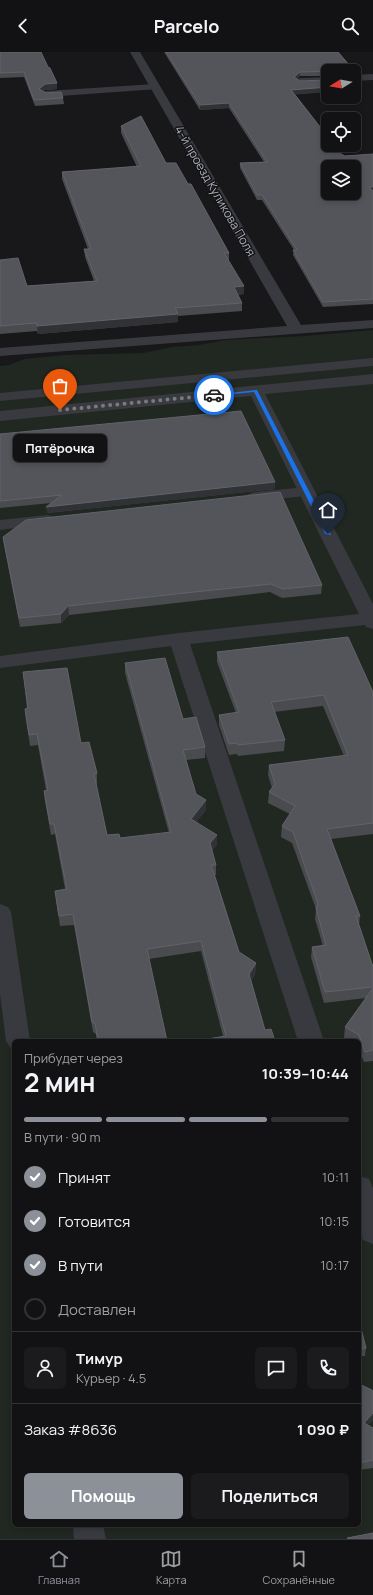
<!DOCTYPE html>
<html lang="ru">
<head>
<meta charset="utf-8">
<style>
	:root { --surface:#121214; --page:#1b1b1d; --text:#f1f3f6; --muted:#9c9ea0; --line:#313234; --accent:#8c9099 }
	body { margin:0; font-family:Manrope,sans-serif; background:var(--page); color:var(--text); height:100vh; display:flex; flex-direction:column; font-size:15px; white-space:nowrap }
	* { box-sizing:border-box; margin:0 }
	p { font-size:13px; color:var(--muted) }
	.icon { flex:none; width:22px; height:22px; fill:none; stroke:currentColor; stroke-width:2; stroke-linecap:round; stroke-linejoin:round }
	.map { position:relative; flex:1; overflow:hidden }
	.drawer { position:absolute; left:12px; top:987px; width:349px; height:488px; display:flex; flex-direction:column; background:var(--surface); border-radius:6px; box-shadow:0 2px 6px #0003,0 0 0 1px var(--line) }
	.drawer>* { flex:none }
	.needle { width:26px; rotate:259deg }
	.controls { position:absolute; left:321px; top:12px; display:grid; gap:8px }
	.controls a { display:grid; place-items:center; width:40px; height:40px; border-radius:6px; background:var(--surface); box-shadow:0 2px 6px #0003,0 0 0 1px var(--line); font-size:20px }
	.pin { position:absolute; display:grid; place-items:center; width:34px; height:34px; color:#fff; margin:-41px -17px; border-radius:50% 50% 50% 0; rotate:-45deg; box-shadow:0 0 4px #0007 }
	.pin .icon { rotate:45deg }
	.courier { position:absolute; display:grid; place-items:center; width:40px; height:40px; margin:-20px; border:3px solid #1a73e8; border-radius:50%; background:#fff; color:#222; box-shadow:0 1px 5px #0007 }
	.bubble { position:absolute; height:28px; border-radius:6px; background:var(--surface); box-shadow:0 2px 6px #0003,0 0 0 1px var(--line); font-size:13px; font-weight:700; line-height:28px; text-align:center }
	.headline em { font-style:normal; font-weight:700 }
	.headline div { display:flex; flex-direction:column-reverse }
	.headline { display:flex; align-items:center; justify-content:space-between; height:68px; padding:0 12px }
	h1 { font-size:26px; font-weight:700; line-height:30px }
	.bar { display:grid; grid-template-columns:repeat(4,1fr); gap:6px 4px; align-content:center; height:48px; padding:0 12px }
	.bar i { height:5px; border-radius:3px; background:var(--line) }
	.bar .active { background:var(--accent) }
	.bar p { grid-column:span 4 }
	.line { display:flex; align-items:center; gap:10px; padding:0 12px; border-top:1px solid var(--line) }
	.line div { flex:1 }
	.round { display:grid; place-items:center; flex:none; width:42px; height:42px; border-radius:6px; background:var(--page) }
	ol { padding:0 12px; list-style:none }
	li { display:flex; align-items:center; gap:12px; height:44px }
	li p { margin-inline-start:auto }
	li .icon { padding:4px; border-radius:50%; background:var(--accent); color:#fff; stroke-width:4 }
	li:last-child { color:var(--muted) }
	li i { width:22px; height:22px; border:2px solid var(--line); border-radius:50% }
	.cta { display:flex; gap:8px; margin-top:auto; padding:8px 12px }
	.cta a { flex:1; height:46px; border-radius:6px; background:var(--accent); color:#fff; font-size:16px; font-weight:700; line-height:46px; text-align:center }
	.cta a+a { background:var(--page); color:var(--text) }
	header { display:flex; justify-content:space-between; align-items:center; height:52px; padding:0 12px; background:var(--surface); font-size:18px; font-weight:700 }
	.tab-bar { display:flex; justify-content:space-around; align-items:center; height:56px; border-top:1px solid var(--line); background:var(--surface); font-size:11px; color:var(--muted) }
	.tab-bar a { display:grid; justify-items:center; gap:2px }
	.tab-bar .active { color:var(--accent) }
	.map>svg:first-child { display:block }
</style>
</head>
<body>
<header><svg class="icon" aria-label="back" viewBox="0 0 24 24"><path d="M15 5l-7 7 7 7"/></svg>Parcelo<svg class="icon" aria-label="search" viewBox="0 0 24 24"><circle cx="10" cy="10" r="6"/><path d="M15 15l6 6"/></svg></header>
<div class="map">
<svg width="373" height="1487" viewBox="0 0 373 1487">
	<rect width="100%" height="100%" fill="#18181a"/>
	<path fill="#202821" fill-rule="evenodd" d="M373 278V1487H0V314L9 313 25 307 64 303 143 301 172 295 199 293 226 288 305 284ZM14 989H359V1473H14Z"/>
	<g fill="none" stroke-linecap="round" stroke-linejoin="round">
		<path fill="#393a3f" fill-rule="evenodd" d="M373 22V28L354 29V23Z
			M328 25V31L300 32 295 29 300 26Z
			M155 32 160 35 158 37 46 45 41 42 46 39Z
			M373 306V314L0 349V341Z
			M307 435 312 437 315 440 312 443 255 450 249 448 247 445 249 442 255 440Z
			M48 463 54 465 56 468 54 471 0 478V468Z
			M0 852 8 855 11 860 30 989H14V997L10 995 6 989 0 942Z
			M73 1473H103L106 1487H74Z"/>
		<path fill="#393a3f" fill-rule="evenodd" d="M130 0H140L301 273 373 268V276L0 304V296L287 274Z
			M373 322V332L265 342 373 552V577L366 575 365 573 190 592 324 989H298L171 594 0 616V604L179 581 359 562 251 344 0 369V359Z
			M359 1124 369 1127 373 1136V1192L363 1188 359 1180Z"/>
	</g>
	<path fill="#494b4f" d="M0 0 48 15 57 31V37L45 38 43 39 46 41 63 46 64 52 35 54 24 25 0 26Z
		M164 0H338L351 15 350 19H328V24H300L297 27 300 29 328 28V40L295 42 341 102 345 104 373 102V252L323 255 293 203 294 198 262 148H257L240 116V111L264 110 229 56 200 58Z
		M121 74 166 111 188 132 229 201V208H228L244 242 237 243 242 251V259L178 264V270L38 282 37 279 0 282V208L27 234 94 229 85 205 84 197H88L62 127V120L137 115 121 81Z
		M0 382 275 437 47 461 51 451 0 456Z
		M3 485 322 533 321 542 282 546 270 540 194 549 69 563 61 571 20 575 4 493Z
		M217 600 373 640V782L331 787 360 864 359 873 373 915V1009L364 1010 359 997V989H350L344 986 345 975 366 946 324 951 311 905 312 895 323 894 315 867 316 857 292 791 281 785 282 774 290 762 268 751 269 740 272 736 268 723 269 713 344 704 323 654 274 660 285 688 284 699 238 704 237 702 229 703 219 673V663L236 661 217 610Z
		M125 611 183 667 205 695V706L186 708 196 742 206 758 196 770 217 793 212 798 216 813V823H215L239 900 256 911 255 922 251 929 265 978 223 984 201 899 149 907 167 989H97L96 982 93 980 74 873 60 874 56 849 55 839 65 837 55 782 51 783 45 749 44 739 46 738 38 693 30 694 26 667 25 657H27L23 620 81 691 97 721V732H96L107 783 120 786 169 781 125 621Z
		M359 1269 366 1296 365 1304H359Z
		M359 1332 373 1341V1368L368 1373 373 1376V1416L359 1418Z"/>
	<path fill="#313235" d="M300 20V24L294 30V25Z
		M57 31V37L45 38 40 43 39 37 45 32Z
		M328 35V40L291 43V38Z
		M229 51V56L200 58V53Z
		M369 135H373V140Z
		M244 234V242L234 243V235Z
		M178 262V270L38 282 37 274Z
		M275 430V437L47 461 46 455Z
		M68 554 69 563 61 571V562Z
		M206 748V758L191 777V767Z
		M217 783V793L210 801V791Z
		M256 911 255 922 249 932V922Z
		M373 1361V1368L363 1379 364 1371Z"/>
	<path fill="#54555b" stroke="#62636a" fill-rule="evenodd" d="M0 0H41L48 15 50 16 57 31 45 32 39 37 46 41 61 40 63 46 34 48 24 20 0 21Z
		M166 0H338L351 15 337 16 340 19 300 20 294 25 300 29 328 28V35L291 38 328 85V93H334L341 102 345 104 373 102V135H369L373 139V247L323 250 293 198H297L262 143H257L240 111 267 110 229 51 200 53ZM328 115H354V141H328Z
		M141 64 166 111H176L188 132H191L229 201H224L244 234 234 235 242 251 175 256 178 262 37 274 36 271 0 274V208L18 206 27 234 97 229 84 197H91L62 120 141 114 121 74Z
		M241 359 275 430 46 455 62 443 0 449V382Z
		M280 440 322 533 283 537 271 532 194 540 68 554 61 562 19 566 3 485 26 468Z
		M348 585 373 640V771L327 777 360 864H356L373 915V935L325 940 312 895 326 893 316 856 318 852 293 780 282 774 295 754 269 740 275 732 269 713 348 703 324 643 271 650 285 688 238 693 237 691 229 692 219 663 239 660 217 600Z
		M165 606 183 667 196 665 205 695 183 698 196 742 206 748 191 767 217 783 210 791 216 813H211L239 900 256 911 249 922 265 978 271 977 275 989H195L226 984 201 889 147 897 167 989H98L95 972 92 970 73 862 59 864 55 839 67 837 54 772H50L44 739 48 738 37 682 29 683 25 657 28 656 23 620 67 616 81 691 89 690 97 721 94 722 107 783 119 782 120 786 171 780 125 611Z
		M373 936V998L365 1000 359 983 345 975Z
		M359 1269 366 1296 359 1297Z
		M359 1332 372 1338 373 1341V1361L364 1371 373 1376V1408L359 1411Z
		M373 1481V1487H348L347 1486Z"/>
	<path fill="#1a73e8" d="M257 338 331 482 330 483 325 482 254 340 214 344 212 343Z"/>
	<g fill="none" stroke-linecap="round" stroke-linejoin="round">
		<path stroke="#787a82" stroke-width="4" stroke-dasharray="0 7.2" d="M60 358 214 343"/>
	</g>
	<g text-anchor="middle" stroke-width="3" stroke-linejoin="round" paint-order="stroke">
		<g font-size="12" fill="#abafba" stroke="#131315">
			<text transform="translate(215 139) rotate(60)" y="4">4-й проезд Куликова Поля</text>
		</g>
	</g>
</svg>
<div class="controls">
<a><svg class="needle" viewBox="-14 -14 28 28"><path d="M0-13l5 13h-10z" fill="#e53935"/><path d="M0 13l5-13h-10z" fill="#9c9ea0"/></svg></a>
<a><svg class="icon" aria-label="locate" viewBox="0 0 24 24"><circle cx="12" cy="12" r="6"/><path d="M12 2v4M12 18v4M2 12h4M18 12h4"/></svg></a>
<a><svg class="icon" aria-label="layers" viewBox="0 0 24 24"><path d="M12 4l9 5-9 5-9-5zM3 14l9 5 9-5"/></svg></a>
</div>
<div class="pin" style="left:60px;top:358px;background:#ea580c"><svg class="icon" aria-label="bag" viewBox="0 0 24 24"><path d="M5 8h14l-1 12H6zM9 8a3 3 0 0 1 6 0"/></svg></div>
<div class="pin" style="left:328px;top:482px;background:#1f2937"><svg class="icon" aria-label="home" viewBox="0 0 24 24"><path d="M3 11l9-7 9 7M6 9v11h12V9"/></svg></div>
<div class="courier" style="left:214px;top:343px"><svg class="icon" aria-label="car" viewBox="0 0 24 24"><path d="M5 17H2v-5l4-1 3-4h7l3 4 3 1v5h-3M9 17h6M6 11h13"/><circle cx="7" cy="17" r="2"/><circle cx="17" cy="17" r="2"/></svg></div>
<div class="bubble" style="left:13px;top:382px;width:94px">Пятёрочка</div>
<section class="drawer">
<div class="headline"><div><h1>2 мин</h1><p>Прибудет через</p></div><em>10:39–10:44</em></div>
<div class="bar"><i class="active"></i><i class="active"></i><i class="active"></i><i></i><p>В пути · 90 m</p></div>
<ol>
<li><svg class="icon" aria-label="check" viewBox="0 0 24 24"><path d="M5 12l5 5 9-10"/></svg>Принят<p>10:11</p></li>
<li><svg class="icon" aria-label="check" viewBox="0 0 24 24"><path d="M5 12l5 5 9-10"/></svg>Готовится<p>10:15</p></li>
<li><svg class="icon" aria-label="check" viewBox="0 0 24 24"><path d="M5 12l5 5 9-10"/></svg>В пути<p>10:17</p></li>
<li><i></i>Доставлен</li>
</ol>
<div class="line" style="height:72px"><a class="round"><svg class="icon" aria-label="person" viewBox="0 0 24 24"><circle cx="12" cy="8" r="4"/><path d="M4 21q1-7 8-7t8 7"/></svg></a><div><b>Тимур</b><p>Курьер · 4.5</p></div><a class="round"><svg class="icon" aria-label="chat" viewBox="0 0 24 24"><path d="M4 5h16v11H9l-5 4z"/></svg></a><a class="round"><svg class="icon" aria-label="phone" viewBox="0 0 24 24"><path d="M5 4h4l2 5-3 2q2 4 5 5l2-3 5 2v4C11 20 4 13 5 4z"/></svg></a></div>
<div class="line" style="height:52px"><div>Заказ #8636</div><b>1 090 ₽</b></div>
<div class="cta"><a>Помощь</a><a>Поделиться</a></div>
</section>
</div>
<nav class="tab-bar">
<a class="active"><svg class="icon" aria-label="home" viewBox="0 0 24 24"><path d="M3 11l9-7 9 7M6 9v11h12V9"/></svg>Главная</a>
<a><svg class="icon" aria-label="map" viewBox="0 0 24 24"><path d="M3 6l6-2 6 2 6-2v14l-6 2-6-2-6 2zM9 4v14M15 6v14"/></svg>Карта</a>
<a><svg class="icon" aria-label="saved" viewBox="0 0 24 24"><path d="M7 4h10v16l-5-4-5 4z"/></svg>Сохранённые</a>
</nav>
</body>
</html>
